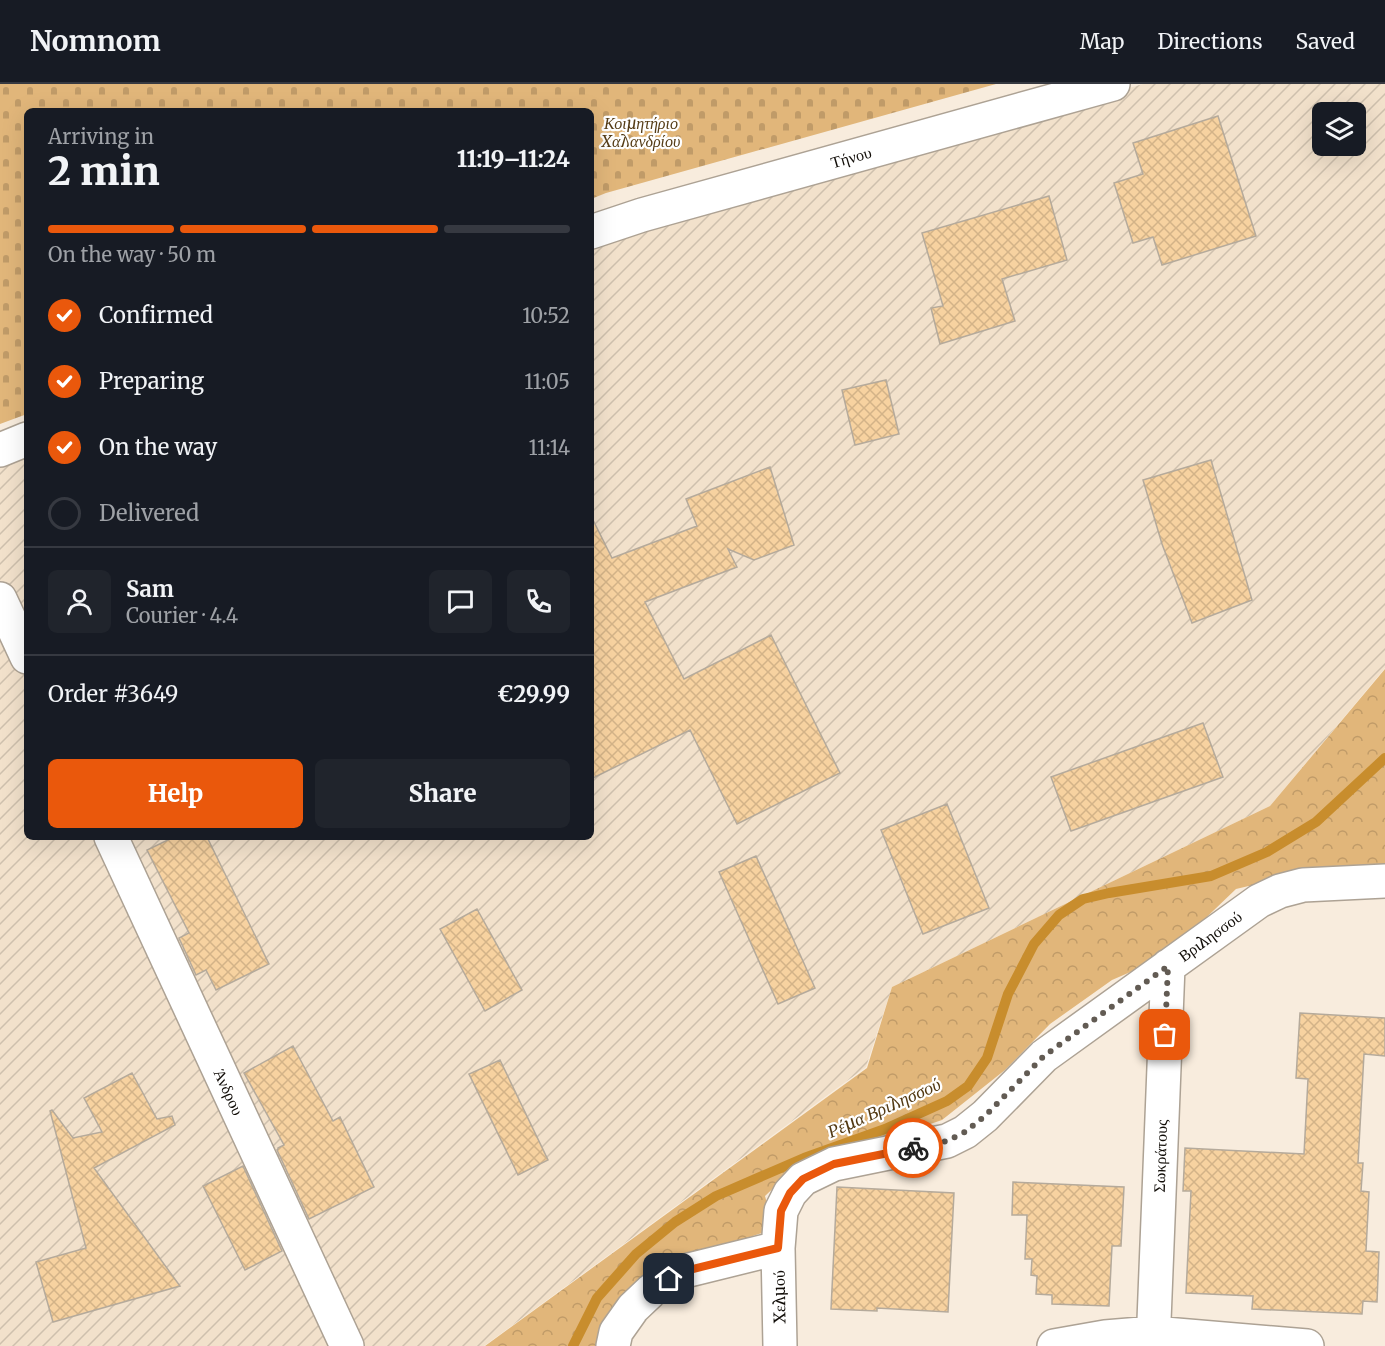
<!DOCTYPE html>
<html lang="en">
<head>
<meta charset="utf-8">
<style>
	:root { --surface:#171b24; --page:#20242c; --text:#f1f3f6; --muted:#9ea1a6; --line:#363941; --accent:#ea580c }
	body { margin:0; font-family:Merriweather,serif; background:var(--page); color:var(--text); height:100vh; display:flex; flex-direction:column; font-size:22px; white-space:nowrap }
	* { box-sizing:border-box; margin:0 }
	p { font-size:20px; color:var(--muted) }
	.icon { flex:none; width:33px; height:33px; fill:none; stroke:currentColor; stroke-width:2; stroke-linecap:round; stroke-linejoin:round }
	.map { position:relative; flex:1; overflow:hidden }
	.sheet { position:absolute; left:24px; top:24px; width:570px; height:732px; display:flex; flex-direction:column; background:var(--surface); border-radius:9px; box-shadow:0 6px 24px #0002 }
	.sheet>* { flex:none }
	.tools { position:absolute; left:1312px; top:18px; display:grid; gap:12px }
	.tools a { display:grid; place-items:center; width:54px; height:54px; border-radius:9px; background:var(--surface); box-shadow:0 6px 24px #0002; font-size:30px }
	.pin { position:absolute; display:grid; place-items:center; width:51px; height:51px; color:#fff; margin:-26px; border-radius:12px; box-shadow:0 3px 9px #0006 }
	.courier { position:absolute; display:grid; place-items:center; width:60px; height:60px; margin:-30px; border:4px solid #ea580c; border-radius:50%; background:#fff; color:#222; box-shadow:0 2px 8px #0007 }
	.overview em { font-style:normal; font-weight:800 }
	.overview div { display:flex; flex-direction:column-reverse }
	.overview { display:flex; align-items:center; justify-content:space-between; height:102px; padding:0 24px }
	h1 { font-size:39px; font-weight:800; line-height:45px }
	.bar { display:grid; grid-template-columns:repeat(4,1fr); gap:9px 6px; align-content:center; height:72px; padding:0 24px }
	.bar i { height:8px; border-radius:4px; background:var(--line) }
	.bar .active { background:var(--accent) }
	.bar p { grid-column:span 4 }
	.line { display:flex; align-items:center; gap:15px; padding:0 24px; border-top:2px solid var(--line) }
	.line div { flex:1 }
	.round { display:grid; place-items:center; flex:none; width:63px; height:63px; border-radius:9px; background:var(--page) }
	ol { padding:0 24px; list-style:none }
	li { display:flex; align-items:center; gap:18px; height:66px }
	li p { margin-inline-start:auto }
	li .icon { padding:6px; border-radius:50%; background:var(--accent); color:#fff; stroke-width:4 }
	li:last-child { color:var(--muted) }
	li i { width:33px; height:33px; border:3px solid var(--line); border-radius:50% }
	.button { display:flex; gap:12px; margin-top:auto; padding:12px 24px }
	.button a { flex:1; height:69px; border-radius:9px; background:var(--accent); color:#fff; font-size:24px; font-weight:800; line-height:69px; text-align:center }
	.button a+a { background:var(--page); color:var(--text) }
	header { display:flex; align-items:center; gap:36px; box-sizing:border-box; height:84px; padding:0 30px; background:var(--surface); border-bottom:2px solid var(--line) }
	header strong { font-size:28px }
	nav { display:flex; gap:33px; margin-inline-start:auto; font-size:21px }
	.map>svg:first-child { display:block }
</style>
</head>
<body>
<header>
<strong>Nomnom</strong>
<nav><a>Map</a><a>Directions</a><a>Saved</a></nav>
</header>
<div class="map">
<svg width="1385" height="1262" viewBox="0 0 1385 1262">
	<defs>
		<pattern id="industrial-furrows" width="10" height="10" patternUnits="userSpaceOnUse" patternTransform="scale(1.5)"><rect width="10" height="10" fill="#f2e1cb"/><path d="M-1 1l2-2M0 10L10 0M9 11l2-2" fill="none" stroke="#cec0ad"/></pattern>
		<pattern id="forest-crowns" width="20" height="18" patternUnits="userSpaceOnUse" patternTransform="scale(1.5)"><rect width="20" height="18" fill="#e1b67a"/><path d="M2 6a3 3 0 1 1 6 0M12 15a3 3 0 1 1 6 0" fill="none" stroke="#c09b68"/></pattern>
		<pattern id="cemetery-stones" width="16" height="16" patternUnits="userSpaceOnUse" patternTransform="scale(1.5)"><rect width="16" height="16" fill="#e1b67a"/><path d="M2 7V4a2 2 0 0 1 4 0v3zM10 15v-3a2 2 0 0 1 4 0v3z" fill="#c09b68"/></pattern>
		<pattern id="building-cross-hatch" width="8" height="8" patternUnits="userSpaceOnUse" patternTransform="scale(1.5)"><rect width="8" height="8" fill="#f7d2a0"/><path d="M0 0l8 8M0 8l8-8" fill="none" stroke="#d3b388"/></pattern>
	</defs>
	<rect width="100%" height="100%" fill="#f8ecdd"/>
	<path fill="url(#industrial-furrows)" fill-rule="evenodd" d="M1143 0H1385V584L1270 722 892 903 866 983 484 1262H0V383L27 373V753H591V165L651 142ZM1323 28H1356V62H1323Z"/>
	<path fill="url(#forest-crowns)" d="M1385 585V782L1316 786 1236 805 1165 873 1112 896 1050 940 1005 986 942 1036 830 1074 782 1096 765 1112 774 1145 687 1174 602 1262H485L867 984 892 903 1270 722Z"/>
	<path fill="url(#cemetery-stones)" d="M0 0H996L606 109 591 115V27H27V330L0 340Z"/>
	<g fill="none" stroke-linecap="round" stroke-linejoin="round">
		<path stroke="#c88d2d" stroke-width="10" d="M573 1262 597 1214 636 1170 675 1138 716 1112 804 1074 885 1045 947 1017 968 1002 987 974 1008 910 1034 860 1059 831 1083 815 1109 809 1211 792 1267 768 1316 738 1385 674"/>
	</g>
	<path fill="url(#building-cross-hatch)" stroke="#b5aa9b" stroke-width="1.5" d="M1218 32 1256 152 1162 181 1153 153 1133 159 1114 99 1143 90 1133 59Z
		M1049 112 1067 176 1002 195 1015 237 940 260 931 224 943 222 922 149Z
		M886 296 899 350 855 361 842 306Z
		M1211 376 1252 516 1192 539 1162 460 1143 396Z
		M770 383 794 461 754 476 728 465 737 483 645 518 684 595 771 551 840 689 737 740 690 646 591 695V432L612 474 697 442 686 415Z
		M1203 639 1223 693 1071 747 1051 693Z
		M947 720 989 824 923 850 881 746Z
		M174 753H207L269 880 216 906 206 886 196 891 179 854 189 849 147 766Z
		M756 772 815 904 778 920 719 788Z
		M477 825 522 906 485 927 440 845Z
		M1300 929 1385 934V972L1364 970 1358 1079H1363L1361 1107 1369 1108 1366 1167 1379 1168 1377 1218 1363 1217 1362 1230 1252 1225 1253 1212 1186 1209 1191 1107H1183L1185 1064 1304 1070 1308 995 1296 994Z
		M293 962 333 1037 340 1033 374 1103 309 1135 277 1066 278 1065V1064L284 1061 244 989Z
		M500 976 548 1076 518 1091 469 990Z
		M132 989 157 1035 172 1032 175 1041 94 1084 180 1202 53 1238 36 1178 86 1164 50 1027 52 1026 73 1054 102 1048 84 1014Z
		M243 1082 282 1167 245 1186 203 1102Z
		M1013 1098 1124 1103 1121 1162H1112L1109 1222 1052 1220V1211L1036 1210 1037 1192 1031 1191 1032 1175H1025L1027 1131H1012Z
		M837 1103 954 1109 948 1228 877 1224V1227L831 1225Z"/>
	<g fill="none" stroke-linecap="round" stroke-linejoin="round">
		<g stroke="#ada294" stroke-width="36">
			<path id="minor" d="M591 148 642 131 1113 0
				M0 366 27 355
				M0 515 27 573
				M111 753 347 1262
				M613 1262 616 1248 633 1224 652 1206 669 1195 689 1186 778 1164
				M780 1262 778 1164 781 1127 790 1109 803 1095 834 1080 947 1057 965 1048 985 1032 1044 972 1259 817 1280 807 1303 801 1385 797
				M1054 1262 1105 1253 1153 1249 1307 1262
				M1153 1262 1168 882"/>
		</g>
		<use href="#minor" stroke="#fff" stroke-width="33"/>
	</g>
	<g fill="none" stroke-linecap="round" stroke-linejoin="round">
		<path stroke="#625b53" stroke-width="6" stroke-dasharray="0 10.8" d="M913 1064 947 1057 965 1048 985 1032 1044 972 1168 882 1165 951"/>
		<path stroke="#ea580c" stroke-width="8" d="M669 1195 689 1186 778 1164 781 1127 790 1109 803 1095 834 1080 913 1064"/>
	</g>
	<g text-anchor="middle" stroke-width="4.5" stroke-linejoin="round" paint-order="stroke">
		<g font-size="16" font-style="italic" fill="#553c16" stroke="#fff">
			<text x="641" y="45">Κοιμητήριο<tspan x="641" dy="18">Χαλανδρίου</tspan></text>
		</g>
		<g font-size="16" fill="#110d08" stroke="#fff">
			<text transform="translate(851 73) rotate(-16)" y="6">Τήνου</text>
			<text transform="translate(1210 852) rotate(-36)" y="6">Βριλησσού</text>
			<text transform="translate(229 1008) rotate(65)" y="6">Άνδρου</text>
			<text transform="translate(1160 1072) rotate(-88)" y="6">Σωκράτους</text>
			<text transform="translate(779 1213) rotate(-91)" y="6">Χελμού</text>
		</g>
		<g font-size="18" font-style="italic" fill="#523913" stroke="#fff">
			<text transform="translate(884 1024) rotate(-24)" y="6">Ρέμα Βριλησσού</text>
		</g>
	</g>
</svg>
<div class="tools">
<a><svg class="icon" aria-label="layers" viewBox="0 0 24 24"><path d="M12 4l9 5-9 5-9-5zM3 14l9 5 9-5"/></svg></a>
</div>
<div class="pin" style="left:1165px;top:951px;background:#ea580c"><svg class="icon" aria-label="bag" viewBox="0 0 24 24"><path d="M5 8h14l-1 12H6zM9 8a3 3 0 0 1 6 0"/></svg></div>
<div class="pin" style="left:669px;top:1195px;background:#1f2937"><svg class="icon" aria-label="home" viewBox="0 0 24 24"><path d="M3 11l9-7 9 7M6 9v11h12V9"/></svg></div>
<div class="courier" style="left:913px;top:1064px"><svg class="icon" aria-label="bike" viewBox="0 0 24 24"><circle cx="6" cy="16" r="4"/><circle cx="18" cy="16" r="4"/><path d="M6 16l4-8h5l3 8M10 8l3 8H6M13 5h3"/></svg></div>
<section class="sheet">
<div class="overview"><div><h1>2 min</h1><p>Arriving in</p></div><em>11:19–11:24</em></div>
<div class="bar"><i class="active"></i><i class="active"></i><i class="active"></i><i></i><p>On the way · 50 m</p></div>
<ol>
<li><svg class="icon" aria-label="check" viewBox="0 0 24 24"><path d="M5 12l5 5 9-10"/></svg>Confirmed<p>10:52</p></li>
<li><svg class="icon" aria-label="check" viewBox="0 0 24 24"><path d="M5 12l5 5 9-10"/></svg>Preparing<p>11:05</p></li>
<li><svg class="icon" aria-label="check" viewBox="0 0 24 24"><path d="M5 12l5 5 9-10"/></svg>On the way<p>11:14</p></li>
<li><i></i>Delivered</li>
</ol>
<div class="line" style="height:108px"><a class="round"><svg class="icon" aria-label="person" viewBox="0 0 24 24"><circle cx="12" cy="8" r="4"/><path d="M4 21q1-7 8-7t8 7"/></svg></a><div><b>Sam</b><p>Courier · 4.4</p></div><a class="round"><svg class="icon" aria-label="chat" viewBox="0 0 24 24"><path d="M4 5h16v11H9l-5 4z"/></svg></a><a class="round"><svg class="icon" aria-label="phone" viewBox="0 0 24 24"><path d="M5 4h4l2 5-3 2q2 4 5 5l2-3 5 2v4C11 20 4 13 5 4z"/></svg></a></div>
<div class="line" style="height:78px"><div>Order #3649</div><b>€29.99</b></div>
<div class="button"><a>Help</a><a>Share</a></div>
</section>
</div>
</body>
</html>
